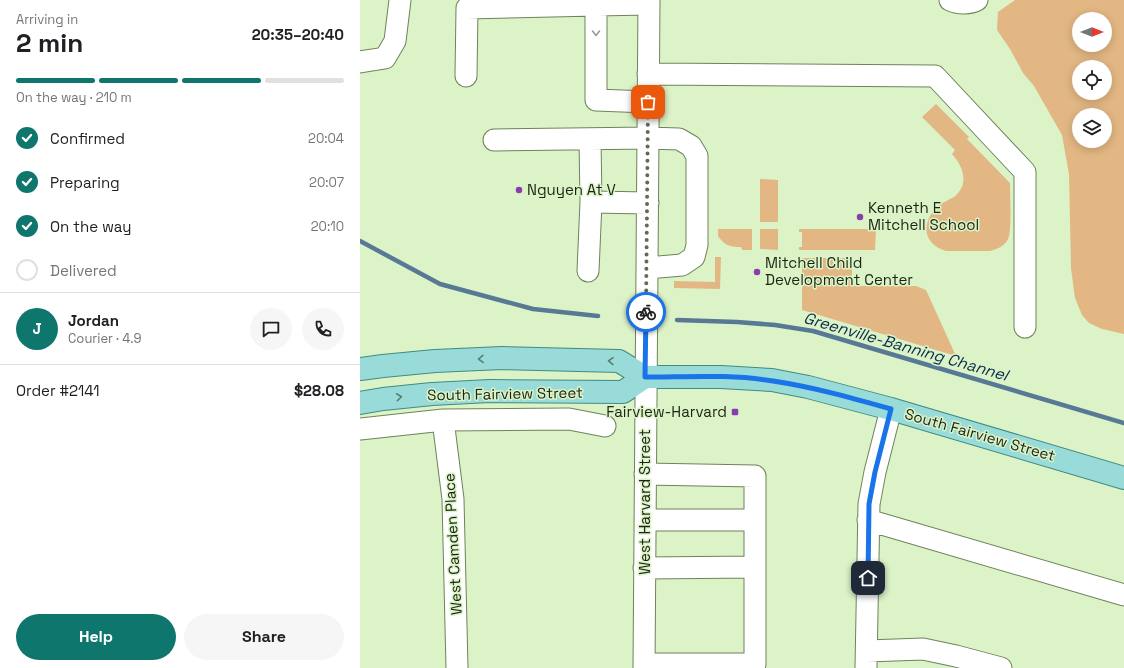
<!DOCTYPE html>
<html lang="en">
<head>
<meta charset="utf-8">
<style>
	:root { --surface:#fff; --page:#f6f6f6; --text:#202124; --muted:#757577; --line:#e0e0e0; --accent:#0f766e }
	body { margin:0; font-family:"Space Grotesk",sans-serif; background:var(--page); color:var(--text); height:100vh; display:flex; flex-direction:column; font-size:15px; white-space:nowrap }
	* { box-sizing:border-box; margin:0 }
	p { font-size:13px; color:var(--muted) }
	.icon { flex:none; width:22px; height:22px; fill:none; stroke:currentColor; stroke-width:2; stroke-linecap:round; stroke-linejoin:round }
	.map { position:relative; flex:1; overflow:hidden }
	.sheet { display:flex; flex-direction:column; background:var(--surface); width:360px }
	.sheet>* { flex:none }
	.needle { width:26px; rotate:90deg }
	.fabs { position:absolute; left:712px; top:12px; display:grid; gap:8px }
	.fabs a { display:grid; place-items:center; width:40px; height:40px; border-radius:50%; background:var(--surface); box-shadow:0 2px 10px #0003; font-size:20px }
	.pin { position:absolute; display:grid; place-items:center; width:34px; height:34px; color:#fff; margin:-17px; border-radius:8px; box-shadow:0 2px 6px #0006 }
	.courier { position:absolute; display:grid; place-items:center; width:40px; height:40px; margin:-20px; border:3px solid #1a73e8; border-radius:50%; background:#fff; color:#222; box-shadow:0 1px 5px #0007 }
	.overview em { font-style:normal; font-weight:800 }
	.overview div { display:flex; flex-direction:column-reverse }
	.overview { display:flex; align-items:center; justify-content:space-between; height:68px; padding:0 16px }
	h1 { font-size:26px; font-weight:800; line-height:30px }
	.bar { display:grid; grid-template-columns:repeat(4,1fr); gap:6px 4px; align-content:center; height:48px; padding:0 16px }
	.bar i { height:5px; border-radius:3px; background:var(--line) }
	.bar .active { background:var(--accent) }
	.bar p { grid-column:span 4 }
	.line { display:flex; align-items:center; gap:10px; padding:0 16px; border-top:1px solid var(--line) }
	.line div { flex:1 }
	.round { display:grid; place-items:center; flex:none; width:42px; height:42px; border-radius:21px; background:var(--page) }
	ol { padding:0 16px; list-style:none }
	li { display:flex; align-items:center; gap:12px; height:44px }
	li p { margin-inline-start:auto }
	li .icon { padding:4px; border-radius:50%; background:var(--accent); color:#fff; stroke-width:4 }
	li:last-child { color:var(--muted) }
	li i { width:22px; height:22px; border:2px solid var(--line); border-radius:50% }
	.button { display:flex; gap:8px; margin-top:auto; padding:8px 16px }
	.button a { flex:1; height:46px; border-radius:24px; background:var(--accent); color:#fff; font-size:16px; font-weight:800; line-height:46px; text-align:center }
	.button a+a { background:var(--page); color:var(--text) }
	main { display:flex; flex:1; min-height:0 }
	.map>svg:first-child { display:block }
</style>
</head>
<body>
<main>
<section class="sheet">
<div class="overview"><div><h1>2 min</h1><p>Arriving in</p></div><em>20:35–20:40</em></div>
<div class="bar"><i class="active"></i><i class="active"></i><i class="active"></i><i></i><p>On the way · 210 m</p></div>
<ol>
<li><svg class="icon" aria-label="check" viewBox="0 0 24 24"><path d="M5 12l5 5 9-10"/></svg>Confirmed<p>20:04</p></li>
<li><svg class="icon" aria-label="check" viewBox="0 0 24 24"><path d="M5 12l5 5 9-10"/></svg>Preparing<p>20:07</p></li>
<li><svg class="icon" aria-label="check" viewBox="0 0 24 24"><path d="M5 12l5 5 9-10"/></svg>On the way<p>20:10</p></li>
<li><i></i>Delivered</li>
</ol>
<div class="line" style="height:72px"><b class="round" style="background:var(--accent);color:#fff">J</b><div><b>Jordan</b><p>Courier · 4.9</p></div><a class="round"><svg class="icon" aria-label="chat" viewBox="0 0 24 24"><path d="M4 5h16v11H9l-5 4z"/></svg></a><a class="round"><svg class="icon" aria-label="phone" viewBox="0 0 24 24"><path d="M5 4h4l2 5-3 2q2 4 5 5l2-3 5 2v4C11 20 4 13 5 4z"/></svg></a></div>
<div class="line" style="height:52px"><div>Order #2141</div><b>$28.08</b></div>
<div class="button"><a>Help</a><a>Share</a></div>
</section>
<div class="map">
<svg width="764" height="668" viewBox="0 0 764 668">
	<rect width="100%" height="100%" fill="#dbf3c7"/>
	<path fill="#e2b783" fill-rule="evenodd" d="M655 0H764V334L742 329 729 323 722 315 715 298 711 268 709 174 702 135 674 86 663 73 650 49 637 30 638 12ZM719 19H745V45H719ZM719 67H745V93H719ZM719 115H745V141H719Z
		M576 104 609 137 607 139 650 183C650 195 652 230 648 239 645 246 637 249 630 251H586C562 244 561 222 578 206 583 202 589 200 594 197 610 184 603 166 592 154L595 150 562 117Z
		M400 179 418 180V222H400Z
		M358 229H392V250H382L381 247C370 247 364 245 358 236Z
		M400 229H418V250L400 249Z
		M439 229H516L515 250H439V247H442V232H439Z
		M355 257H361L360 289 314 288V281L355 282Z
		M442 258H492V286H556L566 290 596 356 442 310Z"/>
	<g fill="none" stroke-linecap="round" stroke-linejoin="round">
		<path stroke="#587995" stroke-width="4.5" d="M0 241 80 284 173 309 238 316
			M317 320 377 322 415 325 453 331 764 423"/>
		<g stroke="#6e835b" stroke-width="23">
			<path id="minor" d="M590 0C598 4 610 4 617 0
				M0 62 25 58 35 41 40 0
				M288 74 575 76 665 172V327
				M106 76 107 8 236 5
				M288 102 236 100V5L289 4
				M230 139 231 202 288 203
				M134 140 288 138 319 139 331 146 337 156V245L334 257 322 265 287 268
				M228 271 231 202
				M83 420 93 499 97 668
				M0 429 83 420 209 419 245 426
				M285 520H395
				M508 520 764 595
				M284 568 395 567
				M507 651 563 649 596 656 641 668
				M284 664H395V476L285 474
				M284 668 289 0
				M506 668 509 504 515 472 531 409"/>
		</g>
		<g stroke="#408b82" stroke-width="24">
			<path id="major" d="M0 369 23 366 75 361 142 358 259 361 285 377H361L412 380 448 387 531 409 764 478
				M0 403 23 399 72 394 130 391 263 392 285 377"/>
		</g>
		<use href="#minor" stroke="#fff" stroke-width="21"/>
		<use href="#major" stroke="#98dbd8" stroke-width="22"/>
	</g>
	<defs><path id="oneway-chevron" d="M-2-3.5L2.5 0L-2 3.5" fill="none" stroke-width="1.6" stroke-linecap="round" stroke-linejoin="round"/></defs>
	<use stroke="#989c95" href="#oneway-chevron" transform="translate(236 33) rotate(90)"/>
	<g stroke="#5a7f76">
		<use href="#oneway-chevron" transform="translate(121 359) rotate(178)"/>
		<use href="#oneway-chevron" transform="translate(251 361) rotate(-179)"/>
		<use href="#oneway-chevron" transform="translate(39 397) rotate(-6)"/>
	</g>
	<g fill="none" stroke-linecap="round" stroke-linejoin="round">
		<path stroke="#5e6c52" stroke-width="4" stroke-dasharray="0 7.2" d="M286 312 288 102"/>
		<path stroke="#1a73e8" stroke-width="5" d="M286 312 285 377C327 377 371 374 413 381 453 387 492 398 531 409L515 472 509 504 508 578"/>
	</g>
	<g fill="#863db0" stroke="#dbf3c7" stroke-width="1.5">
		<circle cx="159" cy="190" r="4"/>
		<circle cx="500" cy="217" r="4"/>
		<circle cx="397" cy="272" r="4"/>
		<rect x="371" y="408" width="8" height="8" rx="2"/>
	</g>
	<g text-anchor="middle" stroke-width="3" stroke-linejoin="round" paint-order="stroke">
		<g font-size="15" fill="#1b2313" stroke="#dbf3c7" text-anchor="start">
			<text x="167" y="195">Nguyen At V</text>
			<text x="508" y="213">Kenneth E<tspan x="508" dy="17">Mitchell School</tspan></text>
			<text x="405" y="268">Mitchell Child<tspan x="405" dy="17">Development Center</tspan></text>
			<text x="367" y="417" text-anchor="end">Fairview-Harvard</text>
		</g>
		<g font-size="15" fill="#1b2313" stroke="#dbf3c7">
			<text transform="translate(145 394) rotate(-1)" y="5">South Fairview Street</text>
			<text transform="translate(620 435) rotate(16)" y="5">South Fairview Street</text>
			<text transform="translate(285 502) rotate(-90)" y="5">West Harvard Street</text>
			<text transform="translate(93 544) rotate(-93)" y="5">West Camden Place</text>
		</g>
		<g font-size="16" font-style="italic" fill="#0b2c4c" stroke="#dbf3c7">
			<text transform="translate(546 346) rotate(16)" y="6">Greenville-Banning Channel</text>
		</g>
	</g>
</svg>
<div class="fabs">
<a><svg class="needle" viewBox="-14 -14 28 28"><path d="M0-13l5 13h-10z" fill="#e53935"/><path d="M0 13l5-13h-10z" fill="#757577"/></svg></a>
<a><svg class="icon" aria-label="locate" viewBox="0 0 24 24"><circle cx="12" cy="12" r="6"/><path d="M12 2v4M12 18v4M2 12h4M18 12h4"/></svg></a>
<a><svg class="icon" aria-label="layers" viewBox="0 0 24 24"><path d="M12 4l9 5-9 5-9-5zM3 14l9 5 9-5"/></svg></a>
</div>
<div class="pin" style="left:288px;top:102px;background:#ea580c"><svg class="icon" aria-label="bag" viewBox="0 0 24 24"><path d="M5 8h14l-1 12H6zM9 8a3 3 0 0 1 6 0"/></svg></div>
<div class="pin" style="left:508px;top:578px;background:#1f2937"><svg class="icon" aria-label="home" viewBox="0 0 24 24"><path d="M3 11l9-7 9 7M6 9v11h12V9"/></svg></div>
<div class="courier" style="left:286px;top:312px"><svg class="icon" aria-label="bike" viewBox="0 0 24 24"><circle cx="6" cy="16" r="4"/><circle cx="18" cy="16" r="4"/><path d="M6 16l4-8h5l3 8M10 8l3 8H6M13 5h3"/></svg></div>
</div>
</main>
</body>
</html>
